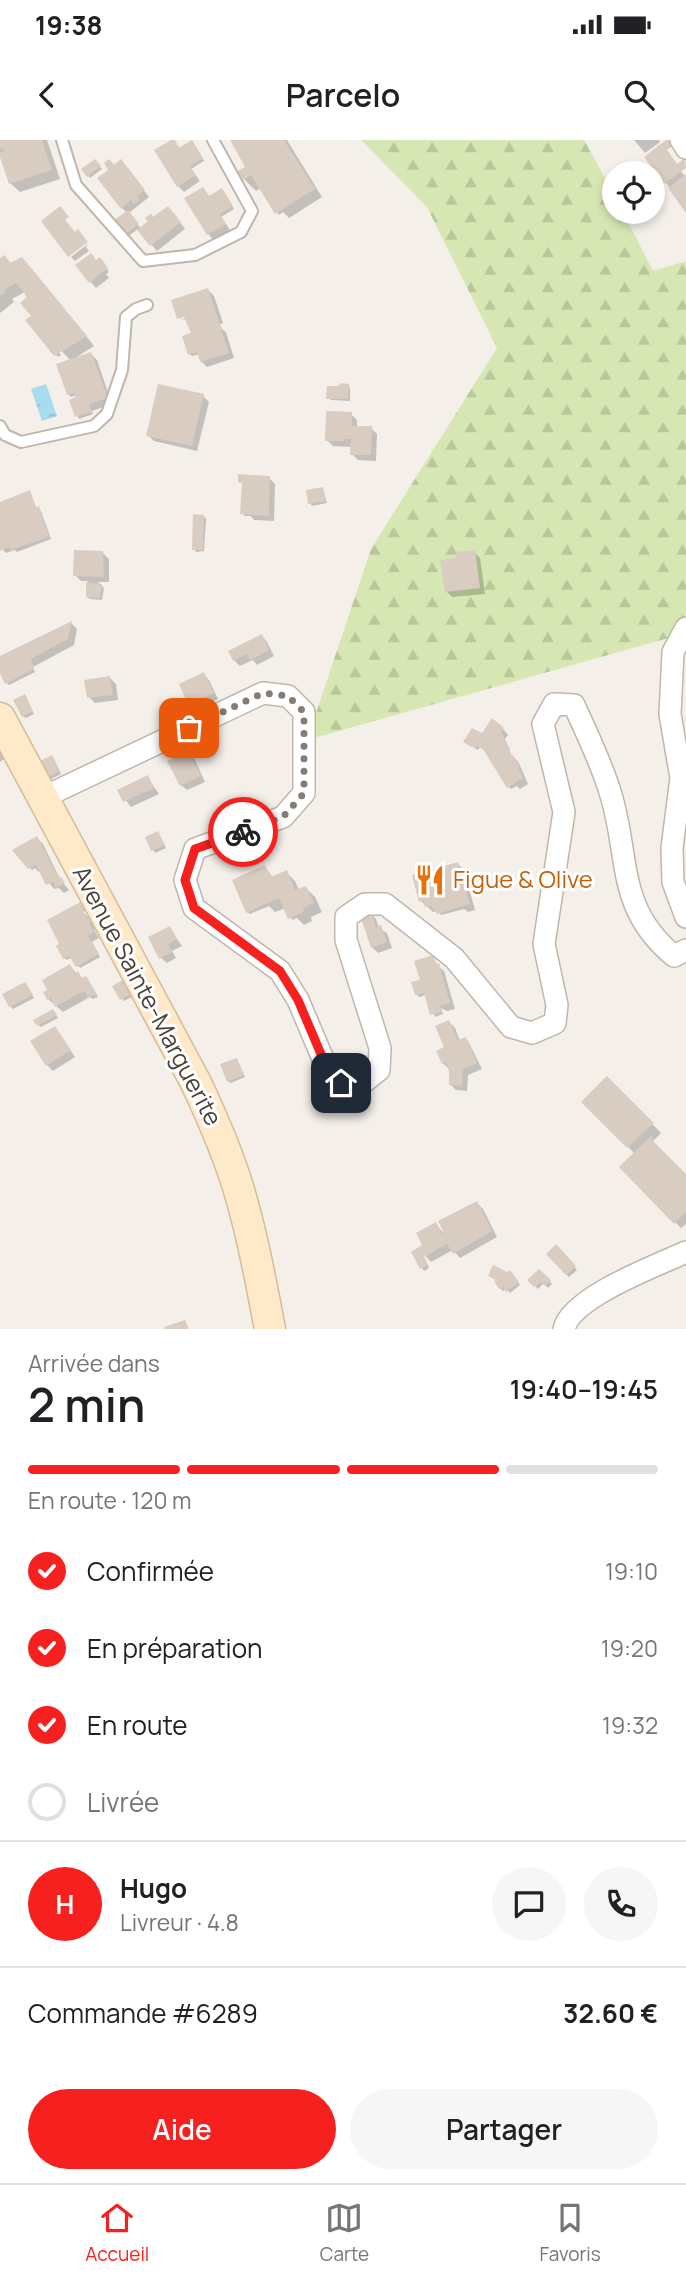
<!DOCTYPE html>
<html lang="fr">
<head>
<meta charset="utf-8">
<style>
	:root { --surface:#fff; --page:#f6f6f6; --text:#202124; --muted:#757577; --line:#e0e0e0; --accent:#f6211e }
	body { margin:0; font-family:Manrope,sans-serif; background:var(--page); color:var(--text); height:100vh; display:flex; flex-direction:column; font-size:26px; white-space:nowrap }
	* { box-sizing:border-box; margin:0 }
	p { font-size:23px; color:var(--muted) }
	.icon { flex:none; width:38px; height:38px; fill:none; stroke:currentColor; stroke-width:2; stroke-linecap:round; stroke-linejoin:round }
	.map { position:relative; height:1189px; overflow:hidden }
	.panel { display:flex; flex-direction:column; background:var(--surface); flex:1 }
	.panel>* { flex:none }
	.controls { position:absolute; left:602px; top:21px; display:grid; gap:14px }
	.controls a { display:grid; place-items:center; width:63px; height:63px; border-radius:50%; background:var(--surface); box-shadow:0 4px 10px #0003; font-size:35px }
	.pin { position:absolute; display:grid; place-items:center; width:60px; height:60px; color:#fff; margin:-30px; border-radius:14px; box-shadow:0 4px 10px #0006 }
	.courier { position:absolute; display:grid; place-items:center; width:70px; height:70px; margin:-35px; border:5px solid #f6211e; border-radius:50%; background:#fff; color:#222; box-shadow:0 2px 9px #0007 }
	.summary em { font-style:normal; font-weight:600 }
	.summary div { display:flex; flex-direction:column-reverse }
	.summary { display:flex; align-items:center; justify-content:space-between; height:119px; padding:0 28px }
	h1 { font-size:46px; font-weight:600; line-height:52px }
	.bar { display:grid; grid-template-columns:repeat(4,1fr); gap:10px 7px; align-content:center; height:84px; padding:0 28px }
	.bar i { height:9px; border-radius:5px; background:var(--line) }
	.bar .current { background:var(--accent) }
	.bar p { grid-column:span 4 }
	.line { display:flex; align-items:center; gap:18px; padding:0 28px; border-top:2px solid var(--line) }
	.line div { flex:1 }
	.round { display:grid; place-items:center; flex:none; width:74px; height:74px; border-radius:37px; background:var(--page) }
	ol { padding:0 28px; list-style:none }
	li { display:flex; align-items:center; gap:21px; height:77px }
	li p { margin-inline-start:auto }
	li .icon { padding:7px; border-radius:50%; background:var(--accent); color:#fff; stroke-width:4 }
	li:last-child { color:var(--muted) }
	li i { width:38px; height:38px; border:4px solid var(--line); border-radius:50% }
	.cta { display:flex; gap:14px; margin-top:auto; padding:14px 28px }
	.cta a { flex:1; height:80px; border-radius:42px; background:var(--accent); color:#fff; font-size:28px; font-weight:600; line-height:80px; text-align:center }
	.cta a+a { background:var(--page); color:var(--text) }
	.status { display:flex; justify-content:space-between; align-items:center; height:49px; padding:0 35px; background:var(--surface); direction:ltr }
	.status svg { height:19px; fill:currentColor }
	header { display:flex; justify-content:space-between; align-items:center; height:91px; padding:0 28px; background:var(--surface); font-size:32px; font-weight:600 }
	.tab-bar { display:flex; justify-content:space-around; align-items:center; height:98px; border-top:2px solid var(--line); background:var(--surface); font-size:19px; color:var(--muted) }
	.tab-bar a { display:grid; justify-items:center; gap:4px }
	.tab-bar .current { color:var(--accent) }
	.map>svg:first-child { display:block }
</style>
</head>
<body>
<div class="status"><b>19:38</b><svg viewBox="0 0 49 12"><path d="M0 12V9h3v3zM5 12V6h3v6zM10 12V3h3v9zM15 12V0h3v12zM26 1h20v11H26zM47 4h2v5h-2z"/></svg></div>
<header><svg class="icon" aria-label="back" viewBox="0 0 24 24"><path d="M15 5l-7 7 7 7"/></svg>Parcelo<svg class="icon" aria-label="search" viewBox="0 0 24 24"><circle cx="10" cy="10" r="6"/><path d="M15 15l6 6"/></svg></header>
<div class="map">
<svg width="686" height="1189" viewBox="0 0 686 1189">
	<defs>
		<pattern id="forest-firs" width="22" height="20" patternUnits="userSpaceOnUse" patternTransform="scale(1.75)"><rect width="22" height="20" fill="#d7e7b3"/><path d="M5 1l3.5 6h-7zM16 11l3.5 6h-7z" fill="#bac79b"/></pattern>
		<pattern id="water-ripples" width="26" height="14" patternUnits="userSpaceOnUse" patternTransform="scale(1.75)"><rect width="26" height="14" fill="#a7dcef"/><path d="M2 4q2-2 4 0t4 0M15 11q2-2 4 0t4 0" fill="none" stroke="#91bece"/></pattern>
	</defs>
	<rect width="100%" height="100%" fill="#f4efe9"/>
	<path fill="url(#forest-firs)" d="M361 0H584L614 54V72H623L653 131 686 121V493L307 600 371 409 497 208 427 67Z"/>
	<path fill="url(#water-ripples)" d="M46 244 57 276 42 281 31 249Z"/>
	<path fill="#0003" d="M0 0H47L60 39 20 52 10 43 0 12Z
		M235 0H287L322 57 289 78 283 72 279 75 261 48 256 51 244 39 248 27Z
		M634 0H659L660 2 645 13Z
		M173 1 181 9 194 5 204 21 191 29 200 41 184 52 178 46Z
		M662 6 686 38V70L647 17Z
		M95 21 102 29 90 38 83 30Z
		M114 27 127 28 149 57 129 73 141 89 174 74 185 89 157 111 138 89 126 98 124 95 127 73 122 68Z
		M203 49 210 57 224 53 234 69 221 77 230 90 214 100 208 94Z
		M88 104 86 107 89 111 75 121 71 117Z
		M5 118 12 124 31 128 94 206 75 218 91 214 97 220 112 264 92 271 93 274 79 279 71 261 75 259 77 255 71 257 69 254 71 221 59 208 57 210 61 215 58 217 43 200 35 172 25 152 12 159 14 162 0 173V120Z
		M102 122 109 132 106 134 109 138 96 148 77 126Z
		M208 150 214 156 223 183 220 184 222 189 226 192 234 218 207 227 201 221 199 214 192 216 190 214 193 195 187 179 180 180 193 176Z
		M348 245 350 248V261L331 260 328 258Z
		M203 256 209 262 197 311 154 301 148 295Z
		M351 274 357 280V288H371L377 294 376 321 358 320 352 314V307L333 306 327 300Z
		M269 338 275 344 274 381 254 380 251 376H245L242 373 243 345 240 341Z
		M323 349 327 363 312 366 310 363Z
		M29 352 37 369 41 371 51 399 17 412 15 410 6 413 0 406V363Z
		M203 376 206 379 204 411 196 412 194 409Z
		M474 412 480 418 485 454 452 457 446 451 458 419Z
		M103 413 109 419V442H98L104 448 102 460 90 459 87 457 88 441H81L75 435Z
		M71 483 77 489 74 505 33 527 35 532 9 545 7 543 0 530V518Z
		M262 496 267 502 274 516 257 525 253 520 240 526 234 520Z
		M203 534 209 540 218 559 196 570 190 564Z
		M110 538 116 544 118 560 95 563 89 557Z
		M25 556 34 574 26 578 23 576Z
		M503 589 508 595 505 599 510 610 508 611 519 623 528 644 520 649 517 646 511 649 509 647 487 613 480 607 478 610 467 604Z
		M0 603 7 617 0 622Z
		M188 612 194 618 205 642 187 650 181 645Z
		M54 619 61 634 51 639 49 637Z
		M147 637 159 654 131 667 119 651Z
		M160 696 166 708 155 713 147 698Z
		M37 698 43 704 60 739 69 750 64 753 59 748 54 749 41 731 39 732 35 728 32 730 14 711Z
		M458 724 464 730 475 770 468 772 464 769 441 775 437 771 433 772 421 761Z
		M265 727 273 738 286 732 295 741 299 750 306 748 315 757 322 772 311 777 312 781 304 785 297 778 292 780 286 768 275 772 269 766 250 774 247 772Z
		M84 766 86 770 83 772 98 787 94 790 99 798 92 802 100 817 80 828 72 817 67 820 64 818 58 807Z
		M371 773 376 779 379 788 387 793 392 808 378 813 372 807Z
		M169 788 182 806 172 811 176 818 167 823 161 818Z
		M433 817 437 825 444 831 455 869 447 871 441 868 443 874 435 877 426 855 419 857 417 854 419 842Z
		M70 826 77 834 88 841 98 857 92 859 90 857 63 872 48 859Z
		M27 846 34 858 13 869 10 866Z
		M114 846 135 855 124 861Z
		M55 874 58 878 41 887 38 885Z
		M449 882 455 888 460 901 465 899 468 901 482 929 468 935 467 951 456 950 450 944 449 929 443 923Z
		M55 888 75 917 53 931 47 925Z
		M237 920 245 937 231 943 228 941Z
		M607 938 661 993 652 1002 686 1037V1084L681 1088 673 1080 635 1014 584 962Z
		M477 1063 483 1069 497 1097 460 1118 453 1110 431 1122 422 1112 429 1128 424 1131 413 1112 424 1106 418 1094 436 1085 447 1096 441 1082Z
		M556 1107 577 1130 569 1137 548 1114Z
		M512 1134 520 1145 510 1153 506 1149 503 1151 500 1148Z
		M547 1138 552 1144 548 1148 544 1143 538 1149 530 1140Z"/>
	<path fill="#d9ccc1" d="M0 0H42L52 30 9 44 0 17V12L4 11 3 8 0 10Z
		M171 0H175L179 8 192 0 203 18 190 26 196 35 177 47 154 10Z
		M230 0H284L315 49 275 74 251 35 243 40 238 31 245 27Z
		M666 0H671L675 4 667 10 677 24 685 18 686 28 664 44 644 17Z
		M95 19 101 26 87 37 81 29Z
		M109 19 114 25 121 19 145 50 137 56 140 59 134 64 131 60 121 69 97 38 108 30 104 23Z
		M686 34V73L668 48Z
		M203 47 209 56 222 48 233 66 220 74 226 84 207 95 184 58Z
		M60 66 69 77 65 80 75 92 78 89 88 102 68 117 41 81Z
		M168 66 181 82 150 106 137 90 148 81 145 78 151 73 153 77Z
		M128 70 139 84 123 96 112 82Z
		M91 113 96 120 100 117 108 128 89 143 75 125Z
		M5 115 10 123 22 117 87 196 54 216 25 180 31 176 20 163 27 157 16 143 4 150 6 153 0 156V118Z
		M208 148 229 213 200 222 197 212 188 215 182 196 191 193 184 177 177 179 171 160Z
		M91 212 108 258 89 264 92 272 75 277 69 260 76 257 74 253 67 255 56 224Z
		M340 243 349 244 348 259H326L327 246H339Z
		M158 244 204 254 192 306 146 296Z
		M326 271 352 272V286H372L371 315H350L351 299H345L344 301H325Z
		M238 334 270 336 269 376 240 374 242 343 238 342Z
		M323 347 326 361 308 364 306 350Z
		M30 350 36 368 39 366 49 397 10 410 9 407 0 411V362Z
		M193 374 204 375 203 410H192Z
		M74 410 103 411 104 437 73 436Z
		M475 410 480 448 445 452 440 420 456 418 455 412Z
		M86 442 102 444 100 458 86 457Z
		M72 481 68 499 31 519 34 529 5 544 0 534V516Z
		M262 494 269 510 250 520 247 514 233 521 228 511Z
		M204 532 214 553 188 565 179 544Z
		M110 536 113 555 87 558 84 540Z
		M25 554 33 571 22 577 13 560Z
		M492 578 504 588 501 591 512 616 513 615 520 627 518 628 523 638 507 648 483 609 477 606 476 609 463 602 472 588 482 593Z
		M188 610 201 636 180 646 167 621Z
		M52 615 60 631 47 638 38 622Z
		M148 635 154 648 123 662 117 650Z
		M158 691 165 705 151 711 145 697Z
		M37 696 59 738 61 737 65 743 56 748 53 742 46 745 36 725 28 729 12 710Z
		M458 722 470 764 437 774 431 766 425 767 423 760 419 762 412 735Z
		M265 725 271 737 287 730 295 750 306 746 314 763 303 768 304 772 288 779 279 758 246 773 232 740Z
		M82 761 86 769 82 770 87 779 91 777 93 781 89 783 94 792 88 796 99 814 76 827 69 816 63 819 56 806 59 804 47 780Z
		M371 771 376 787 381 785 387 802 371 808 360 775Z
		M170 786 177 799 168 804 172 812 159 819 148 797Z
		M433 815 436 824 439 823 450 863 440 866 442 872 430 875 424 853 415 855 411 842 420 840 414 821Z
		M70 824 75 834 78 831 82 838 86 836 97 854 88 858 84 851 55 867 51 858 47 860 43 852 47 850 42 840Z
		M127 838 134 852 120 860 112 846Z
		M25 842 33 855 9 867 2 854Z
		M53 869 57 875 37 886 33 880Z
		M449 880 458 900 466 897 477 923 463 929 462 946 449 945V931L446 922 442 924 436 911 444 907 435 886Z
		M55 886 71 910 46 926 30 901Z
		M237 918 244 935 227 942 220 924Z
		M607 936 654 983 627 1008 581 962Z
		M652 995V1000L686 1034V1072L674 1084 619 1027Z
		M477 1061 492 1091 453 1114 447 1104 424 1117 428 1125 420 1129 411 1112 422 1105 416 1093 436 1082 442 1094 444 1093 438 1081Z
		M556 1104 576 1126 566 1135 546 1114Z
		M493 1125 507 1132 510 1130 519 1142 506 1152 503 1147 499 1149 494 1141 496 1140 488 1136Z
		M539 1129 551 1140 545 1146 541 1142 534 1147 527 1140Z
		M185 1180 189 1189H165L164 1187Z"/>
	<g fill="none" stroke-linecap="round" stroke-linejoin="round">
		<g stroke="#c0b6ab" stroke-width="14">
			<path id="lane" d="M62 0 76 45 143 121 195 115 241 92 252 71 213 0
				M0 286 5 295 21 302 94 286 107 274 122 230 126 177 136 169 147 165"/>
		</g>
		<g stroke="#c0b6ab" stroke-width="24">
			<path id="street" d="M681 0 686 8
				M686 488 673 512 670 574 681 638 672 708 673 742 686 777
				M42 658 263 553 288 556 304 572V653L283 677 195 709 185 740 194 768 280 831 298 860 326 926 341 943 360 945 379 930 380 908 346 800V777L365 764H385L454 818 511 887 532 893 555 883 557 865 544 804 564 672 543 584 554 564 574 565C587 594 602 624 611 655 630 718 616 768 674 816L686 810
				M564 1189C571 1157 658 1125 686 1112"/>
		</g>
		<g stroke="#d3bc99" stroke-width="33">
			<path id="secondary" d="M0 578 196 943C212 977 227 1011 238 1047 252 1093 261 1142 270 1189"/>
		</g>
		<use href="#lane" stroke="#fff" stroke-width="10"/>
		<use href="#street" stroke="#fff" stroke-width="21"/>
		<use href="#secondary" stroke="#feeac9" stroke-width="30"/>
	</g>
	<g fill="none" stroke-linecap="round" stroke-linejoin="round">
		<path stroke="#847d75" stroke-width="7" stroke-dasharray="0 12.6" d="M189 588 263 553 288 556 304 572V653L283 677 243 692"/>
		<path stroke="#f6211e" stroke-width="9" d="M243 692 195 709 185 740 194 768 280 831 298 860 326 926 341 943"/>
	</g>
	<defs>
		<g id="restaurant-bare" transform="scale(2.415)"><path d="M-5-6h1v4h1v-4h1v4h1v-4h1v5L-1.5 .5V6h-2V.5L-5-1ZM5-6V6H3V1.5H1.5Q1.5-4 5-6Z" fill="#e8710a" stroke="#fff" stroke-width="2.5" paint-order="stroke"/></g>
	</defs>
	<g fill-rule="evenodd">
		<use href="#restaurant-bare" x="430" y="740"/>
	</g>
	<g text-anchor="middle" stroke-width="6" stroke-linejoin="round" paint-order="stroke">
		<g font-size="24" fill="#c56008" stroke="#fff" text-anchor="start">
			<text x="453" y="748">Figue &amp; Olive</text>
		</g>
		<g font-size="24" fill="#483f37" stroke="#fff">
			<text transform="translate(147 856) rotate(62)" y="8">Avenue Sainte-Marguerite</text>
		</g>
	</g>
</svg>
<div class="controls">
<a><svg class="icon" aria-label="locate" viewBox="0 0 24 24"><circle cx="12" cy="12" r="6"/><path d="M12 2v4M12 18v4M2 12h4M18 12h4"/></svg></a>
</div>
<div class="pin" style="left:189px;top:588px;background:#ea580c"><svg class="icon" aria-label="bag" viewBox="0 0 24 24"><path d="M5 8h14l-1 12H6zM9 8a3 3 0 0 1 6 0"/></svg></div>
<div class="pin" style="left:341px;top:943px;background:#1f2937"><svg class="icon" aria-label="home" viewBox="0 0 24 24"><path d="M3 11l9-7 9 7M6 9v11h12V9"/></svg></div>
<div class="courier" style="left:243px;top:692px"><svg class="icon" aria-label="bike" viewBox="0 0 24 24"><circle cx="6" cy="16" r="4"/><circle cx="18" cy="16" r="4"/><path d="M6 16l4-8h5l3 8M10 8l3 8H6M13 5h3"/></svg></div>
</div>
<section class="panel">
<div class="summary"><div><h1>2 min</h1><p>Arrivée dans</p></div><em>19:40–19:45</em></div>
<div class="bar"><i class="current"></i><i class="current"></i><i class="current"></i><i></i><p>En route · 120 m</p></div>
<ol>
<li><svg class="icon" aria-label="check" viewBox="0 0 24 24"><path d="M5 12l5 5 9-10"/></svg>Confirmée<p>19:10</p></li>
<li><svg class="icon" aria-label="check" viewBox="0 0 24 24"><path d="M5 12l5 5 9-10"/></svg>En préparation<p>19:20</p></li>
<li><svg class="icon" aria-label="check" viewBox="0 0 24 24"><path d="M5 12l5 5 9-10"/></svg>En route<p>19:32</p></li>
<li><i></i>Livrée</li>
</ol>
<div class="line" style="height:126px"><b class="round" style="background:var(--accent);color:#fff">H</b><div><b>Hugo</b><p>Livreur · 4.8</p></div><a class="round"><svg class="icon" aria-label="chat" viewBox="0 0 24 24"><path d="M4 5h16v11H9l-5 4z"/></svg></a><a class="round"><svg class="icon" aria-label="phone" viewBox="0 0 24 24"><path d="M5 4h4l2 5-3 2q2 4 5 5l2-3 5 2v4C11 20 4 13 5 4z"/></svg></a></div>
<div class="line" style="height:91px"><div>Commande #6289</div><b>32.60 €</b></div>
<div class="cta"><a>Aide</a><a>Partager</a></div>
</section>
<nav class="tab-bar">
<a class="current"><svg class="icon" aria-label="home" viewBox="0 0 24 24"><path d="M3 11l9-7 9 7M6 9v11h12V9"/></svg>Accueil</a>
<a><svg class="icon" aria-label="map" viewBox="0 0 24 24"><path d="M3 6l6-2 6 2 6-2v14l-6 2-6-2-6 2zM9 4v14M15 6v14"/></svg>Carte</a>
<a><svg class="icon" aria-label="saved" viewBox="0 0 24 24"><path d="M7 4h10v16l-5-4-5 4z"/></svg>Favoris</a>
</nav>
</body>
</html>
